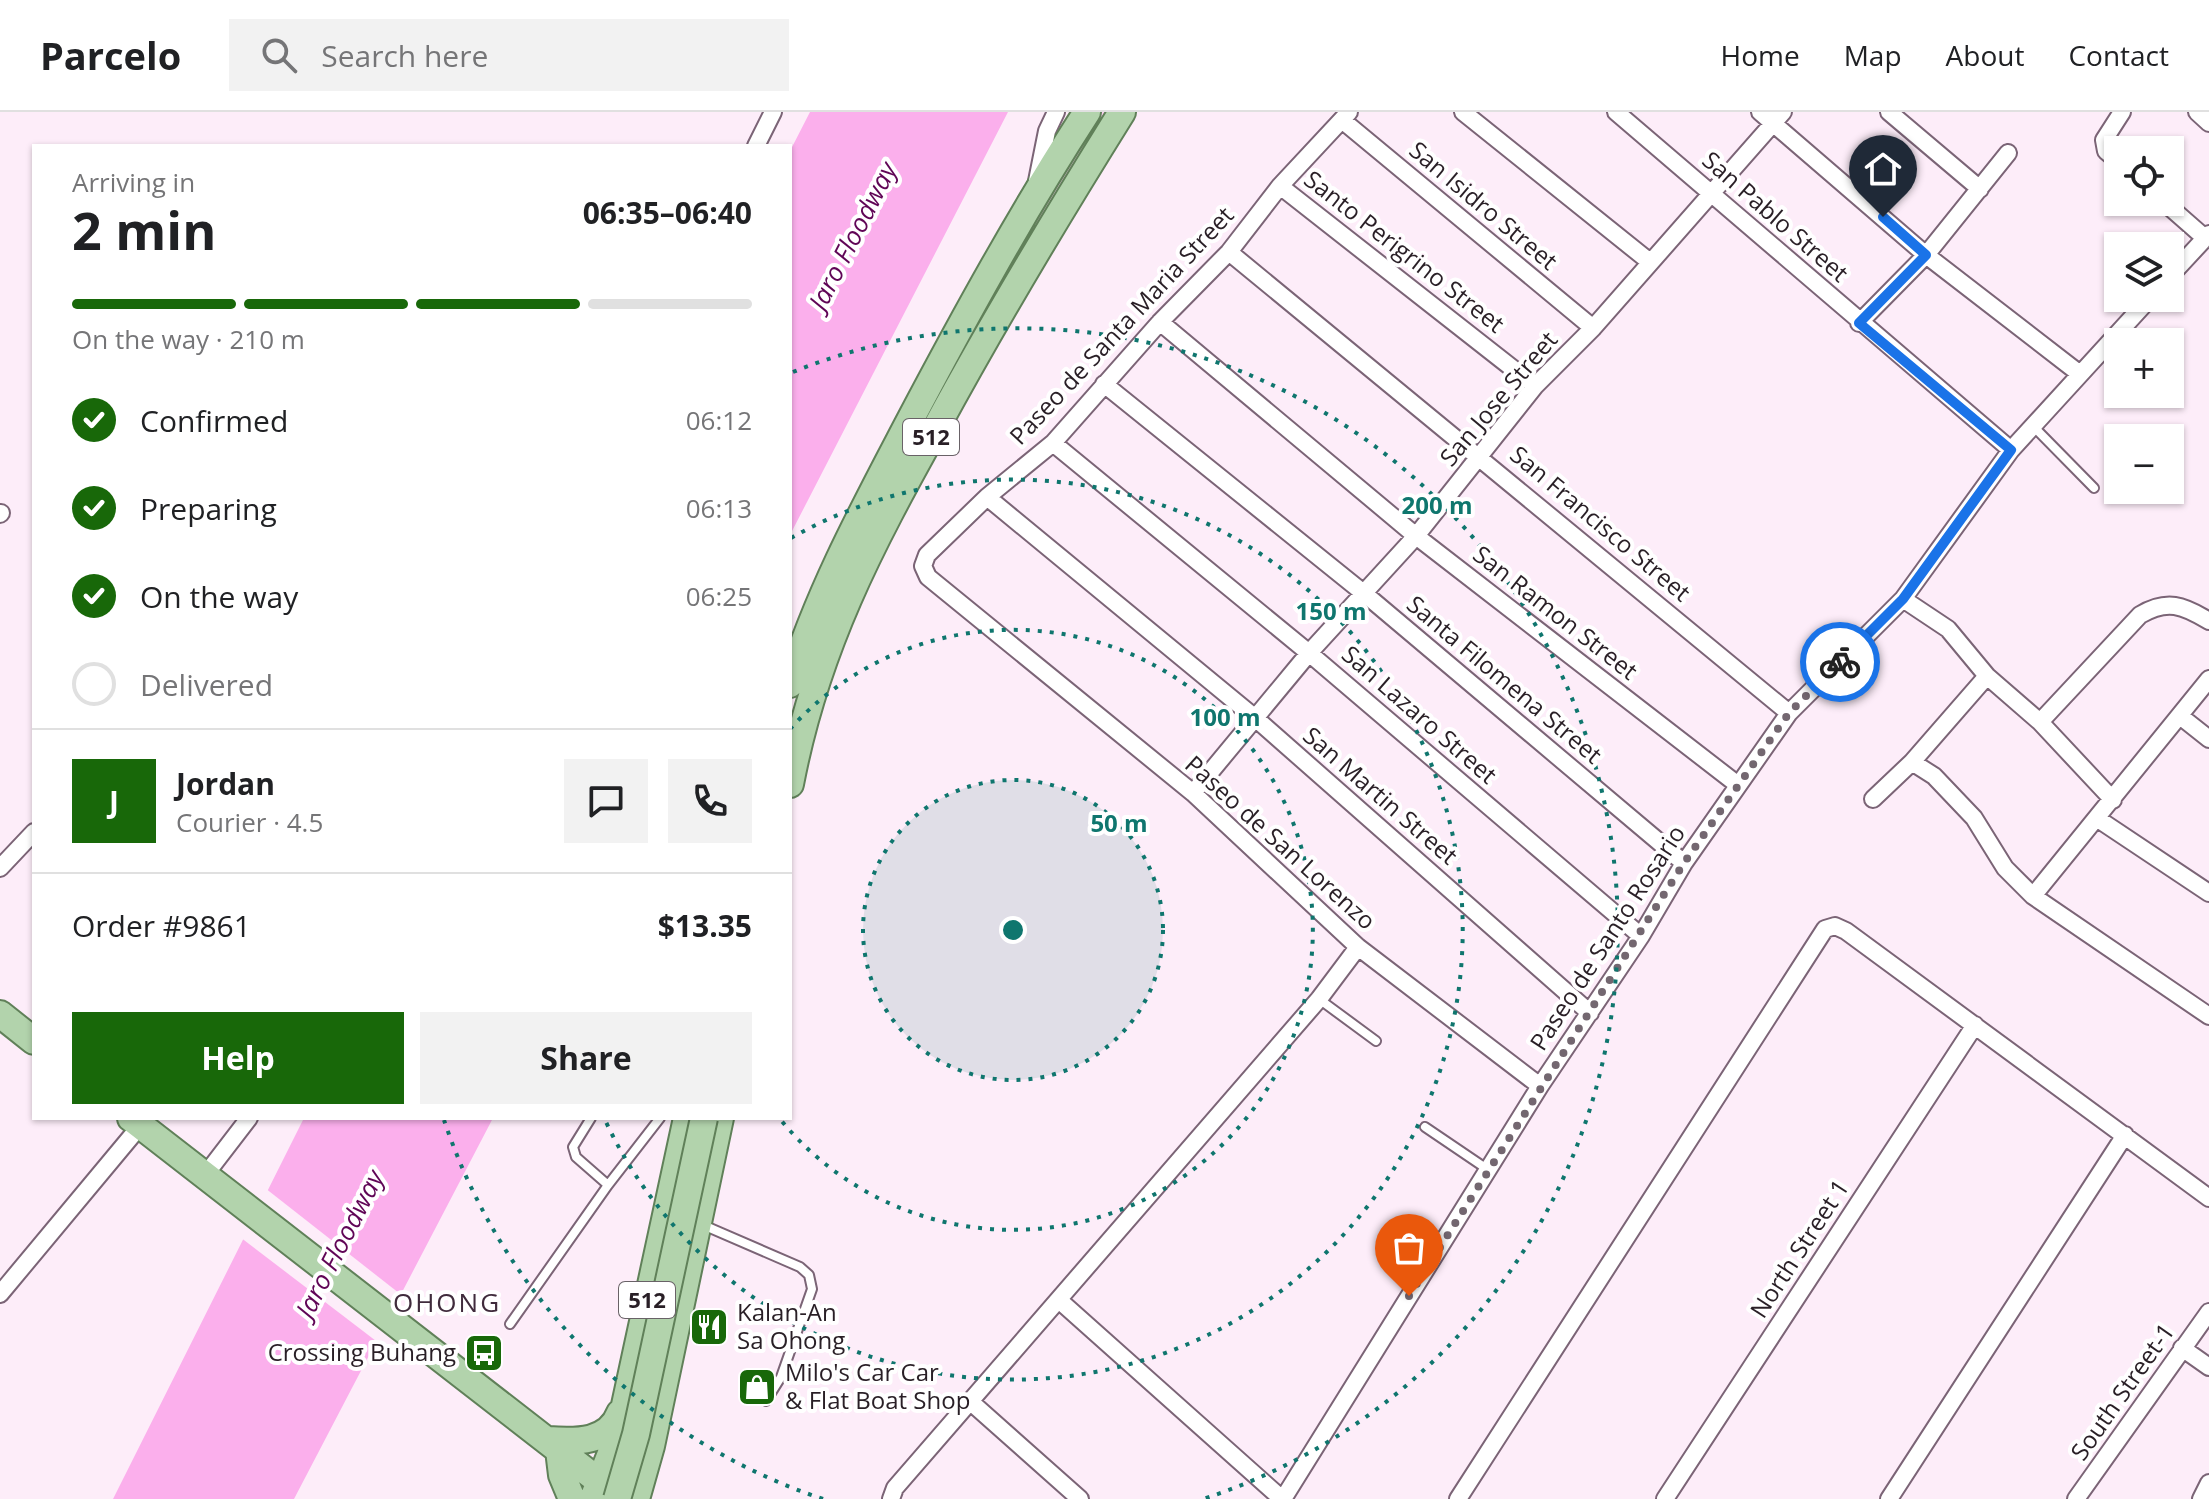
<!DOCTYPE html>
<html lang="en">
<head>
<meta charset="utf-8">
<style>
	:root { --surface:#fff; --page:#f2f2f2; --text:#202124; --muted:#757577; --line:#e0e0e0; --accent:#186809 }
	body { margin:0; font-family:"Open Sans",sans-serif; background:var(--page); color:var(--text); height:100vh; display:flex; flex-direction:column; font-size:30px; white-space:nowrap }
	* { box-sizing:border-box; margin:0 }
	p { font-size:26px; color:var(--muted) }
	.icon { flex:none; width:44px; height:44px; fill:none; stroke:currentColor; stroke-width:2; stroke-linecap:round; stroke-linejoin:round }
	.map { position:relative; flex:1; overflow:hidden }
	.drawer { position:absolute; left:32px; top:32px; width:760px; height:976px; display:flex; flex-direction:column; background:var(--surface); border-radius:0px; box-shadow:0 2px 6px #0004 }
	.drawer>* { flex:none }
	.tools { position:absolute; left:2104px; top:24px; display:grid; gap:16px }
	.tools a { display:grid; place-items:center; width:80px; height:80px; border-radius:0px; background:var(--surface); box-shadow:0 2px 6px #0004; font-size:40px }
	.pin { position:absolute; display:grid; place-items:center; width:68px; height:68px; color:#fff; margin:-82px -34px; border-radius:50% 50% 50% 0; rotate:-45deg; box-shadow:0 0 8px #0007 }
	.pin .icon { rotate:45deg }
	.courier { position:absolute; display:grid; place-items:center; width:80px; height:80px; margin:-40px; border:6px solid #1a73e8; border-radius:50%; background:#fff; color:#222; box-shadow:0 2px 10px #0007 }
	.head em { font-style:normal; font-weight:700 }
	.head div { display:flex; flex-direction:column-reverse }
	.head { display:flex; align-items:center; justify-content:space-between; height:136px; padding:0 40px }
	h1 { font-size:52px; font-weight:700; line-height:60px }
	.bar { display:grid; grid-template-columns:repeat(4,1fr); gap:12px 8px; align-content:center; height:96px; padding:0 40px }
	.bar i { height:10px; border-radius:6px; background:var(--line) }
	.bar .current { background:var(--accent) }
	.bar p { grid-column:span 4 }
	.line { display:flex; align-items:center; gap:20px; padding:0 40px; border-top:2px solid var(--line) }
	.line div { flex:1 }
	.round { display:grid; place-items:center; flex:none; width:84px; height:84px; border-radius:0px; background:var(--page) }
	ol { padding:0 40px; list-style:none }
	li { display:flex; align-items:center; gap:24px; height:88px }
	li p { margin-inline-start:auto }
	li .icon { padding:8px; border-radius:50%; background:var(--accent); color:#fff; stroke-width:4 }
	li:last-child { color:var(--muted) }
	li i { width:44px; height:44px; border:4px solid var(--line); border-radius:50% }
	.button { display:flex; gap:16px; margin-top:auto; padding:16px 40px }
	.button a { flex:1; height:92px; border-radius:0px; background:var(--accent); color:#fff; font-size:32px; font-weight:700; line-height:92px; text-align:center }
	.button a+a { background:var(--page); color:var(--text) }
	header { display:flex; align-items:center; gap:48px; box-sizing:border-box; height:112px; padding:0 40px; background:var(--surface); border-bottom:2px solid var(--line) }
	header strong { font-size:38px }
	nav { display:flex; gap:44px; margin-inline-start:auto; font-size:28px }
	.search { width:560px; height:72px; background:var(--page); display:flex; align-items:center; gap:20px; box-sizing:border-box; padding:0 28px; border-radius:0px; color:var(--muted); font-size:30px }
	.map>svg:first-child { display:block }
</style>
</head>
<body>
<header>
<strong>Parcelo</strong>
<div class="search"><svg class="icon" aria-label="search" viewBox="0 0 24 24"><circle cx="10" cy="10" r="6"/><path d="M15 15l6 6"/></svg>Search here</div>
<nav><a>Home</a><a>Map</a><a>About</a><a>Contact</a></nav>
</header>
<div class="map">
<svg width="2209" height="1387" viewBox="0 0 2209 1387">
	<rect width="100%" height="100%" fill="#fdedf9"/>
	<path fill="#facdf0" d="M1094 0H1116L1023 139 1016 133Z"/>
	<path fill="#fbafec" d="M810 0H1008L790 423V39Z
		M304 1006H493L294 1387H113Z"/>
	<path fill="#fdedf9" d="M265 1076 404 1185 380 1232 240 1125Z"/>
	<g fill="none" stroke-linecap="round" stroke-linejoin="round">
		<g stroke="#7b6476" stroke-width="12">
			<path id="lane" d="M2033 314 2094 376
				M1319 887 1376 929
				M591 1006 573 1035 576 1045 608 1073 660 1006
				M1425 1015 1487 1057
				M703 1113 800 1155 809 1163 812 1177 781 1265 766 1289
				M510 1212 608 1073"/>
		</g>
		<g stroke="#7b6476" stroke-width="20">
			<path id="street" d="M1349 0 1280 74 1229 140 1160 210 1053 331 987 385 927 443 923 454 928 465 1193 681 1358 835 1540 974
				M1463 0 1650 150
				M1616 0 2011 338
				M1760 0 1926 143 2080 262
				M1889 0 1980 77
				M2197 0 2209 11
				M1342 8 1593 216
				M756 34 773 0
				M2118 49 2106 39 2104 28 2122 0
				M1037 69 1047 19 1056 0
				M1280 74 1535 274
				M2164 90 2205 126
				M1229 140 1789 601
				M2170 164 2209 122
				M1160 210 1416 424 1738 673
				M1859 211 1926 143 2008 41
				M1104 272 1366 483 1684 751
				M1053 331 1309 541 1641 824
				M987 385 1254 605 1590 901
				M0 402 1 401
				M1903 487 1948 517 1987 564 2040 610 2113 688
				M1987 564 1912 650 1934 664 1974 706 2005 756 2033 784 2209 904
				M2180 604 2209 627
				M2040 610 2140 503C2167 487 2183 493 2209 509
				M1193 681 1309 541 1416 424 1535 274 1593 216 1783 0
				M1873 687 1912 650
				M2098 707 2209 781
				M0 756 34 720
				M2033 784 2209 567
				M206 1062 249 1006
				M0 1182 140 1014
				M1060 1189 1282 1387
				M2182 1236 2209 1255
				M972 1291 1080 1387
				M891 1387 895 1376 1319 887 1358 835
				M1283 1387 1540 974 1641 824 1684 751 1789 601 1903 487 2011 338 2150 186
				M1458 1387 1825 817 1835 814 1846 819 2209 1086
				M1665 1387 1975 913
				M1889 1387 2125 1023
				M2076 1387 2209 1200
				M2201 1387 2209 1371"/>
		</g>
		<g stroke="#608059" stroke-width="30">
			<path id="primary" d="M790 572C818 481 864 396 908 312 964 206 1022 100 1087 0
				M790 672C816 536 870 434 937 314 995 207 1057 104 1122 0
				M0 902 34 929
				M131 1006 622 1387
				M548 1328C576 1330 609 1331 620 1301
				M559 1338 562 1363 572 1387
				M593 1387 619 1321 687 1006
				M636 1387 651 1334 720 1006"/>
		</g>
		<use href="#lane" stroke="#fff" stroke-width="8"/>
		<use href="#street" stroke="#fff" stroke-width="16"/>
		<use href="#primary" stroke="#b2d3ac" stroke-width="26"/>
		<g stroke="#608059" stroke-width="30" stroke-linecap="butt">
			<path id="primary-bridge" d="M617 1387 636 1322 704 1006"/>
		</g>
		<use href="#primary-bridge" stroke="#b2d3ac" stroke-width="26"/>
	</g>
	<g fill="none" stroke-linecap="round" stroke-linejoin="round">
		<path stroke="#736770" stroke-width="8" stroke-dasharray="0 14.4" d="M1409 1184 1684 751 1789 601 1840 550"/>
		<path stroke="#1a73e8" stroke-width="10" d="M1840 550 1903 487 2011 338 1859 211 1926 143 1883 105"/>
	</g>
	<circle cx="1013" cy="818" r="150" fill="#0f766e" fill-opacity=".12"/>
	<g fill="none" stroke="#0f766e" stroke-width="4" stroke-dasharray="4 8">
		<circle cx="1013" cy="818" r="150"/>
		<path d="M790 617A300 300 0 1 1 780 1007"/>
		<path d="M791 426A450 450 0 1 1 605 1008"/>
		<path d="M823 1387A600 600 0 0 1 444 1008M793 260A600 600 0 1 1 1203 1387"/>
	</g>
	<defs>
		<g id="restaurant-square" transform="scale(2)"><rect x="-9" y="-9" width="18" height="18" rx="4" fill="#186809" stroke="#fff"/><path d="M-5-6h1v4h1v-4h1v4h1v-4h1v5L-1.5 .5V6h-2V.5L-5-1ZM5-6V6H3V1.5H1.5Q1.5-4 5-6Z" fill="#fff"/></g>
		<g id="bus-square" transform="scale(2)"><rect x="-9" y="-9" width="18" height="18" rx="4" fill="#186809" stroke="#fff"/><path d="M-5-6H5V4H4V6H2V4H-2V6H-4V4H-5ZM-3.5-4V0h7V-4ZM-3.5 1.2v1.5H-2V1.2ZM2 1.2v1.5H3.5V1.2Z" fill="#fff"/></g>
		<g id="shop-square" transform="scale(2)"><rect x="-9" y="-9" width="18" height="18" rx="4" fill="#186809" stroke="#fff"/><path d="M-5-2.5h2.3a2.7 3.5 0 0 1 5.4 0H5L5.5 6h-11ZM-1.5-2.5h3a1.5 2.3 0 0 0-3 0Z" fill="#fff"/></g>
	</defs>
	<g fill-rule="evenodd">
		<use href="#restaurant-square" x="709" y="1215"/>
		<use href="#bus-square" x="484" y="1241"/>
		<use href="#shop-square" x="757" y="1275"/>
	</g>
	<g text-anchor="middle" stroke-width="8" stroke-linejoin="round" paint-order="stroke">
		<g fill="#fff" stroke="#696267" stroke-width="2">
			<rect x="903" y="307" width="56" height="36" rx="6"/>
			<rect x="619" y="1170" width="56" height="36" rx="6"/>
		</g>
		<g font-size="22" font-weight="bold" fill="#291f26">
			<text x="931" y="333">512</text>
			<text x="647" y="1196">512</text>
		</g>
		<g font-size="24" fill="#291f26" stroke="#fff">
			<text transform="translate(1483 94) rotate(40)" y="8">San Isidro Street</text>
			<text transform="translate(1775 105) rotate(41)" y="8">San Pablo Street</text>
			<text transform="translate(1404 140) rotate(38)" y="8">Santo Perigrino Street</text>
			<text transform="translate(1122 214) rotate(-47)" y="8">Paseo de Santa Maria Street</text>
			<text transform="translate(1499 287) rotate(-50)" y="8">San Jose Street</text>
			<text transform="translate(1600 412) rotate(40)" y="8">San Francisco Street</text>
			<text transform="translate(1555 501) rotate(38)" y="8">San Ramon Street</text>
			<text transform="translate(1504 568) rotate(40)" y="8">Santa Filomena Street</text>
			<text transform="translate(1419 603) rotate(41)" y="8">San Lazaro Street</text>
			<text transform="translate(1380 684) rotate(41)" y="8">San Martin Street</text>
			<text transform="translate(1280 731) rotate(42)" y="8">Paseo de San Lorenzo</text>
			<text transform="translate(1608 826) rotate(-57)" y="8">Paseo de Santo Rosario</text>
			<text transform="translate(1800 1137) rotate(-57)" y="8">North Street 1</text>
			<text transform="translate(2123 1280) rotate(-55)" y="8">South Street-1</text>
		</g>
		<g font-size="24" fill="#291f26" stroke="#fff" text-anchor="start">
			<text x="737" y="1209">Kalan-An<tspan x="737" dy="28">Sa Ohong</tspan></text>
			<text x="456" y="1249" text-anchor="end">Crossing Buhang</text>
			<text x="785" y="1269">Milo's Car Car<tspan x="785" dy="28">&amp; Flat Boat Shop</tspan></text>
		</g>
		<g font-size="26" font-style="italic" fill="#600556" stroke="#fff">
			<text transform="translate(853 124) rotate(-63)" y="9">Jaro Floodway</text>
			<text transform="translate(340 1132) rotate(-63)" y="9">Jaro Floodway</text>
		</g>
		<g font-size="26" letter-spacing="2" fill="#402b3c" stroke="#fff">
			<text x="447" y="1200">OHONG</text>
		</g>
	</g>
	<circle cx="1013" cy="818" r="12" fill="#0f766e" stroke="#fff" stroke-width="4"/>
	<g font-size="24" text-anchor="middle" font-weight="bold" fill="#0f766e" stroke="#fff" stroke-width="8" stroke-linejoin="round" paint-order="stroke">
		<text x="1437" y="402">200 m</text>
		<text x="1331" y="508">150 m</text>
		<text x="1225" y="614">100 m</text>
		<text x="1119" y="720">50 m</text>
	</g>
</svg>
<div class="tools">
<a><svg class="icon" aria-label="locate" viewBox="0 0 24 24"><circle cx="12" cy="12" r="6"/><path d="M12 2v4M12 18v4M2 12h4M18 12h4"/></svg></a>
<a><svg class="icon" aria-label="layers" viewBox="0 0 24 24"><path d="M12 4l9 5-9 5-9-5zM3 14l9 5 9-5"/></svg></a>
<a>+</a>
<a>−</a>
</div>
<div class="pin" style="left:1409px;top:1184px;background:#ea580c"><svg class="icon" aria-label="bag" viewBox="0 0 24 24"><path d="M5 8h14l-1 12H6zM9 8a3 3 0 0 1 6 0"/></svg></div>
<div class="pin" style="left:1883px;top:105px;background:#1f2937"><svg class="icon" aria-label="home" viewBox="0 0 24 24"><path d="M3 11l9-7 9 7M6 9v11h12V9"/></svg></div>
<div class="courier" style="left:1840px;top:550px"><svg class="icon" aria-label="bike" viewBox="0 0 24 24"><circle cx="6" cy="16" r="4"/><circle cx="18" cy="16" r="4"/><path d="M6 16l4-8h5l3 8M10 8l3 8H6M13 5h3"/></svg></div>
<section class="drawer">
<div class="head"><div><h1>2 min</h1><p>Arriving in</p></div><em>06:35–06:40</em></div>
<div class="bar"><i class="current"></i><i class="current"></i><i class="current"></i><i></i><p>On the way · 210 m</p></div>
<ol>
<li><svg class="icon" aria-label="check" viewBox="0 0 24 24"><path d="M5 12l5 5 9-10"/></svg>Confirmed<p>06:12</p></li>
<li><svg class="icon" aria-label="check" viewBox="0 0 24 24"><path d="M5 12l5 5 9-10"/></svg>Preparing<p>06:13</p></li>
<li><svg class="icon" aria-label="check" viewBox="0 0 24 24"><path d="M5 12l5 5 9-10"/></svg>On the way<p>06:25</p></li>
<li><i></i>Delivered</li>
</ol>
<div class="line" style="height:144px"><b class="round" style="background:var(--accent);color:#fff">J</b><div><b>Jordan</b><p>Courier · 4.5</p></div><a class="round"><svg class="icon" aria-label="chat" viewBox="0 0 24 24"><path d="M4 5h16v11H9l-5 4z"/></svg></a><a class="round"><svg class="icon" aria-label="phone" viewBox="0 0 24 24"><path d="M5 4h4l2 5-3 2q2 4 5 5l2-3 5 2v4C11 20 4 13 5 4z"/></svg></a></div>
<div class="line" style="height:104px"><div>Order #9861</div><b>$13.35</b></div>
<div class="button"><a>Help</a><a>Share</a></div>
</section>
</div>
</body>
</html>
